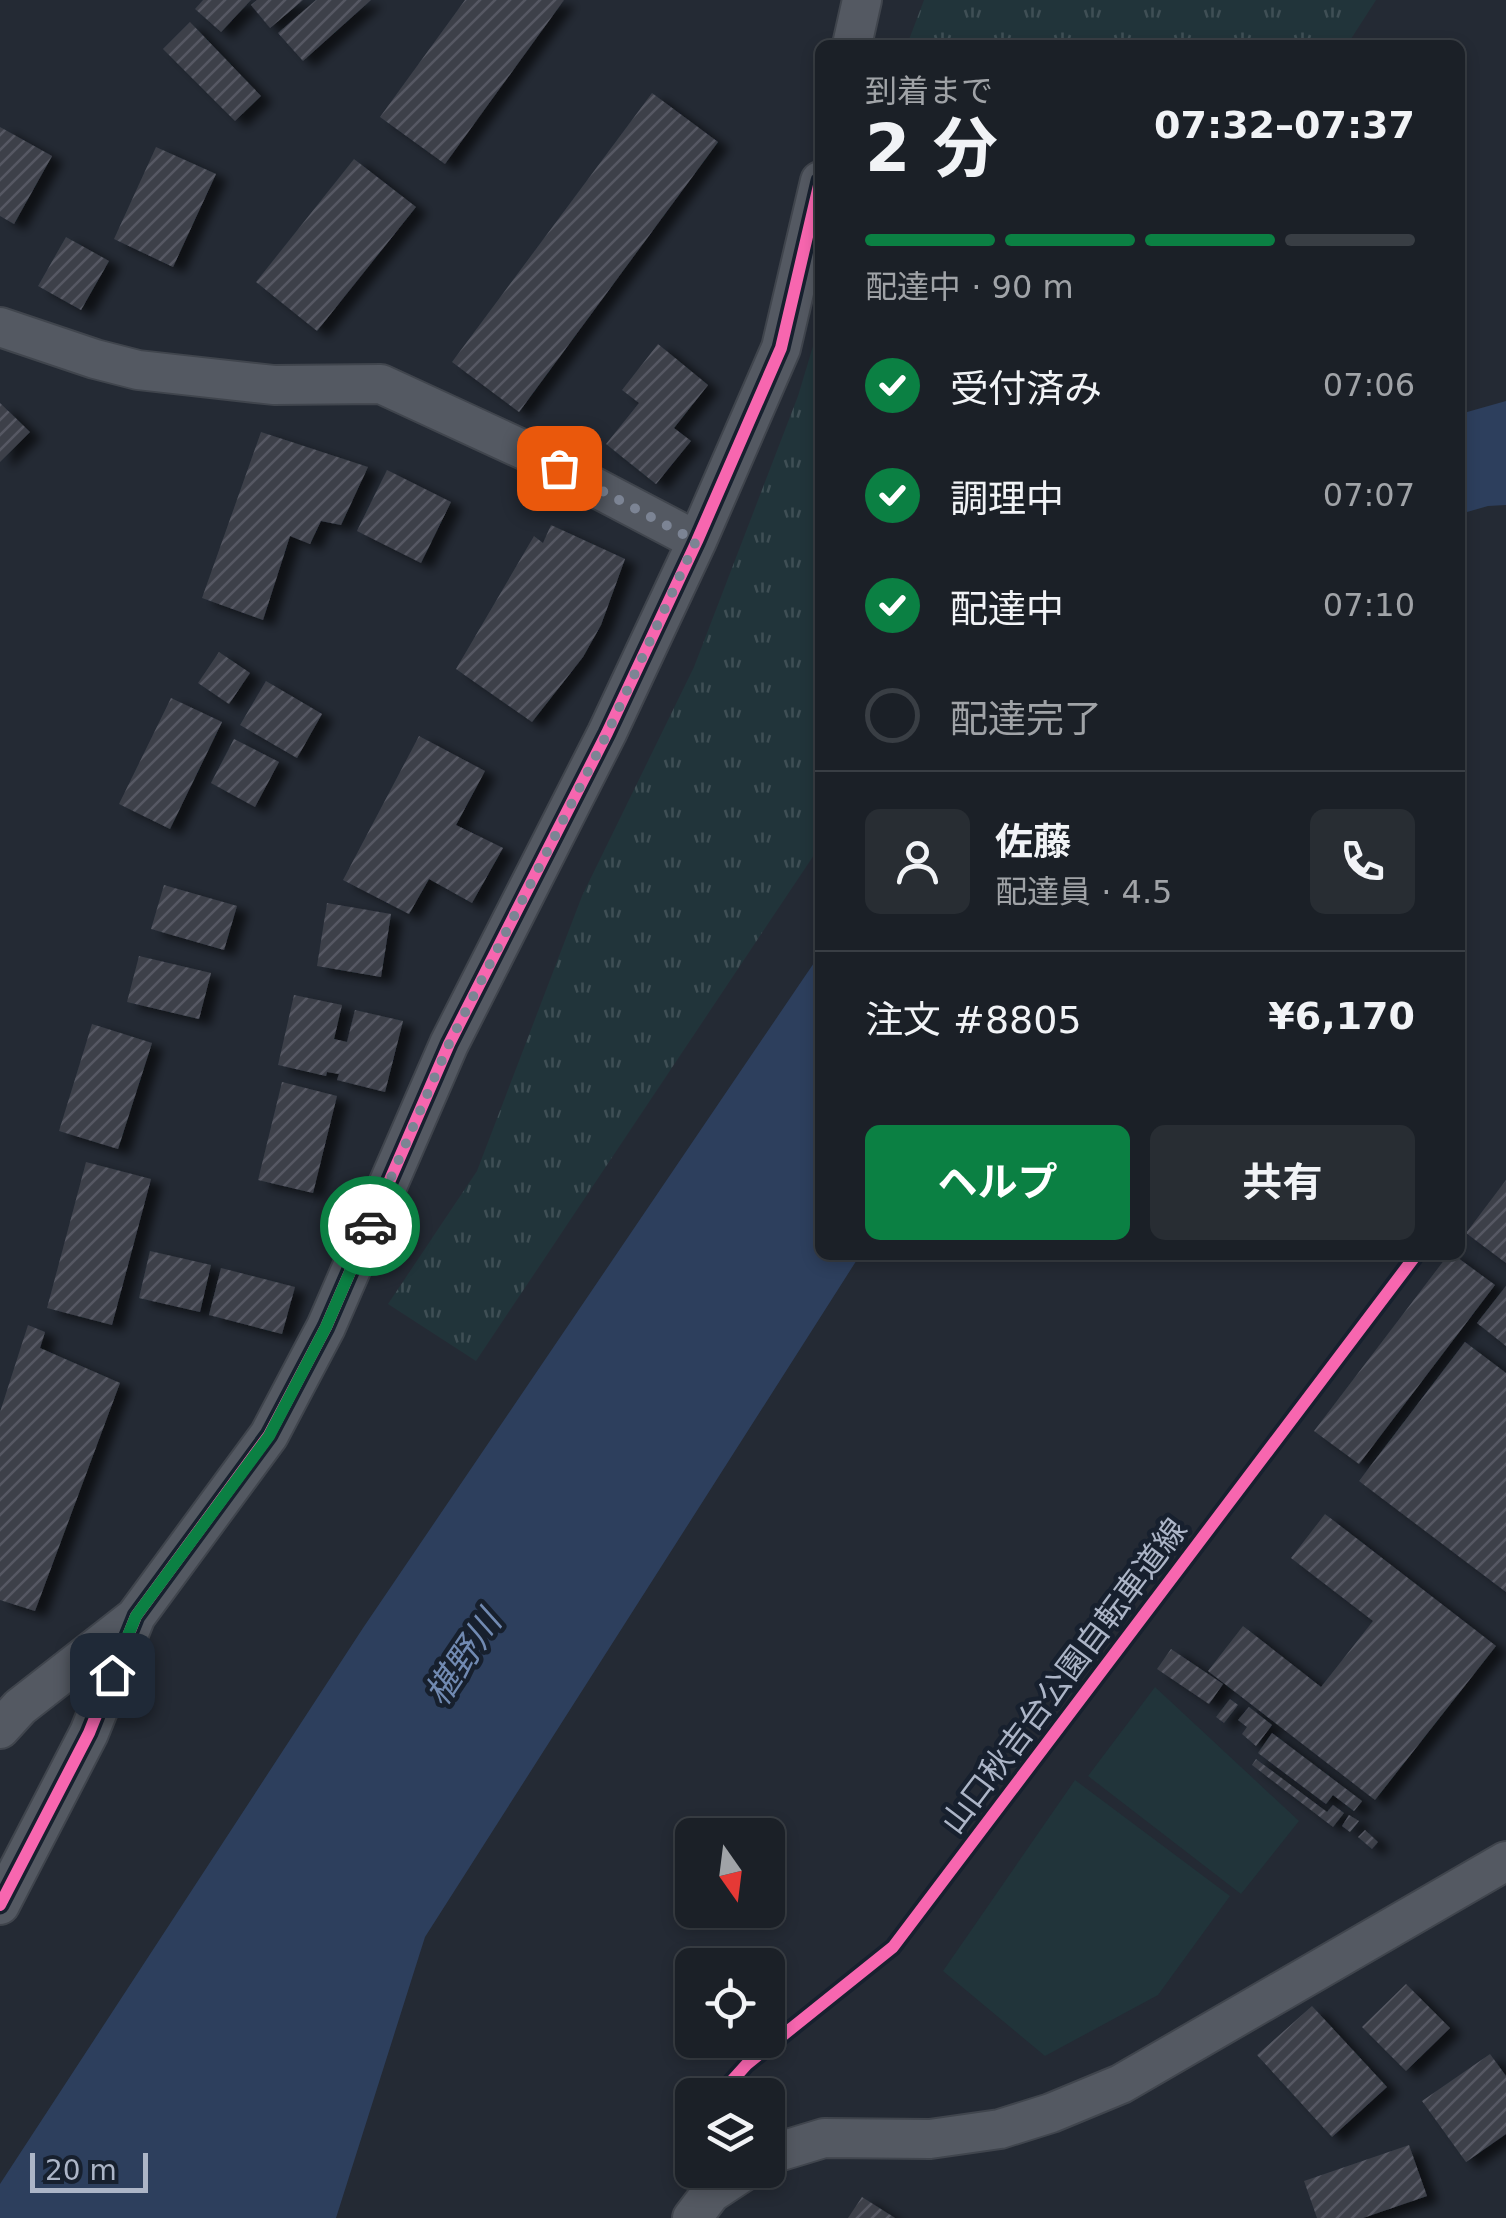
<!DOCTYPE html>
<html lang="ja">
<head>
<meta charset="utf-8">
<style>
	:root { --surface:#1b2027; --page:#282d33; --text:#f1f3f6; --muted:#a0a3a7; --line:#393e44; --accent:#0b8043 }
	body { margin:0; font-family:"DejaVu Sans","Noto Sans JP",sans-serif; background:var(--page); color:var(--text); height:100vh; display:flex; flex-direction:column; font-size:38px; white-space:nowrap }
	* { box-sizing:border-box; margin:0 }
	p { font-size:32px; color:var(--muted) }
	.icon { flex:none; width:55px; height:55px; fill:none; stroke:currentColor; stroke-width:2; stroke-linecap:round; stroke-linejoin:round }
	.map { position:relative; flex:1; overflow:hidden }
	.drawer { position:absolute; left:815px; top:40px; width:650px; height:1220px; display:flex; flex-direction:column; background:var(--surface); border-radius:15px; box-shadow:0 5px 15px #0003,0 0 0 2px var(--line) }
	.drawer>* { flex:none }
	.needle { width:65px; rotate:166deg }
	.tools { position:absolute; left:675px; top:1818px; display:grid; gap:20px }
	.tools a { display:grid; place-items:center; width:110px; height:110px; border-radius:15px; background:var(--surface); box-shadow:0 5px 15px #0003,0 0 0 2px var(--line); font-size:50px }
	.scale { position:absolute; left:30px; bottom:25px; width:118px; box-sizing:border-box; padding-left:10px; border:5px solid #acb5c7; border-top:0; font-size:28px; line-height:35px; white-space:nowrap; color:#acb5c7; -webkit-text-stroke:8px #17202e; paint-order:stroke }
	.pin { position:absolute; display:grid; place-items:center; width:85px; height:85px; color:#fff; margin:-42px; border-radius:20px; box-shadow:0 5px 15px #0006 }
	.courier { position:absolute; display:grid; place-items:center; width:100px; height:100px; margin:-50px; border:8px solid #0b8043; border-radius:50%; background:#fff; color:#222; box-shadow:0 2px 12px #0007 }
	.headline em { font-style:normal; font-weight:700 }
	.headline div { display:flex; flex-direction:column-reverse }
	.headline { display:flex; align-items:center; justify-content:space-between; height:170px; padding:0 50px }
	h1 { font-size:65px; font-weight:700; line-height:75px }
	.bar { display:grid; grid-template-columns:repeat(4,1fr); gap:15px 10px; align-content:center; height:120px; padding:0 50px }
	.bar i { height:12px; border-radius:8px; background:var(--line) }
	.bar .selected { background:var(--accent) }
	.bar p { grid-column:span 4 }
	.line { display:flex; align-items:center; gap:25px; padding:0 50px; border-top:2px solid var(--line) }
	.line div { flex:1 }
	.round { display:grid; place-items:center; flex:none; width:105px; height:105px; border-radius:15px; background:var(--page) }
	ol { padding:0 50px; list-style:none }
	li { display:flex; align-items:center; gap:30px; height:110px }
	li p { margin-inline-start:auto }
	li .icon { padding:10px; border-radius:50%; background:var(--accent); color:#fff; stroke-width:4 }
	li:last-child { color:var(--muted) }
	li i { width:55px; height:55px; border:5px solid var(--line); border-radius:50% }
	.action { display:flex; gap:20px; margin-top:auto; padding:20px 50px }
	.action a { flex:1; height:115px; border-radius:15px; background:var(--accent); color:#fff; font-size:40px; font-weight:700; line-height:115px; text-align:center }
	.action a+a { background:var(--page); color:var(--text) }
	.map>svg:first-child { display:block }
</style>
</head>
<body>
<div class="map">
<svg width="1506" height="2218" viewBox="0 0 1506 2218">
	<defs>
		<pattern id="park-tufts" width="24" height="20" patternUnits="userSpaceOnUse" patternTransform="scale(2.5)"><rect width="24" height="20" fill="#21343a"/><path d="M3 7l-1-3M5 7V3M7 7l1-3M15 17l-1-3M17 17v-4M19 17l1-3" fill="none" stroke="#3f4f55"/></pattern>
		<pattern id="building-hatch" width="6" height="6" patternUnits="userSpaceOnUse" patternTransform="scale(2.5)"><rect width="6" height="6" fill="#3c404a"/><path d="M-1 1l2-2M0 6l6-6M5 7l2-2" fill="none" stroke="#565963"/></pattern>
		<filter id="shadow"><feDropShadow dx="11" dy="6" stdDeviation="5" flood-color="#0009"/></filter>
	</defs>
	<rect width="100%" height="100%" fill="#242a34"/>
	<path fill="#21343a" d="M1155 1687 1299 1821 1241 1894 1088 1776Z
		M1075 1780 1230 1896 1158 1995 1045 2056 943 1971Z"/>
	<path fill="url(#park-tufts)" d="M924 0H1376L1347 45H907Z
		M820 323V846L476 1361 388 1304 477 1171 582 896 694 667 798 396Z"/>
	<path fill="#2d3f5d" d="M1506 401V505L1488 506 1460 514V414Z
		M820 954V1255H860L425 1937 336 2218H0V2184L363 1628Z"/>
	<path fill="url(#building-hatch)" filter="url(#shadow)" d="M203 0H251L221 32 195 9Z
		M257 0H303L270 28 251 5Z
		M316 0H371L303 61 278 33Z
		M465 0H564L445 164 380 117Z
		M190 22 261 96 235 121 163 49Z
		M652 93 718 142 519 412 452 362Z
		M0 127 52 156 14 224 0 216Z
		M156 147 216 174 173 267 114 239Z
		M354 159 416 207 317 331 256 282Z
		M66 237 109 261 81 310 38 286Z
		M658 344 708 385 674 428 691 441 656 484 606 444 639 403 622 390Z
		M0 403 30 432 0 462Z
		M261 432 368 467 341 525 321 521 310 544 290 536 263 620 202 598Z
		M387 470 451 502 421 563 357 531Z
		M551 525 625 559 601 625 583 657 532 722 456 669 534 536 543 543Z
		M219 652 250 673 229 704 198 683Z
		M266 681 322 714 297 758 240 725Z
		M171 698 222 722 170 829 119 804Z
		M419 736 485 771 456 825 503 848 472 903 429 879 409 914 343 880Z
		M234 739 279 762 255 807 211 783Z
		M164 885 237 906 224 950 151 929Z
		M327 903 391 914 381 977 317 966Z
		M139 956 211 973 199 1019 127 1002Z
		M294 995 342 1005 334 1039 347 1042 355 1010 403 1021 385 1092 337 1080 339 1074 327 1072 326 1076 278 1065Z
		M92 1024 152 1043 118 1149 59 1131Z
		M282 1082 337 1096 313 1193 258 1180Z
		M86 1162 151 1179 112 1325 47 1308Z
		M1506 1180V1263L1466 1233Z
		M150 1251 211 1265 200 1312 139 1298Z
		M1448 1255H1454L1495 1285 1359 1464 1314 1431Z
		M221 1268 295 1287 282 1334 209 1315Z
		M1506 1286V1346L1477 1323Z
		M28 1325 45 1332 40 1348 120 1383 35 1611 0 1600V1412Z
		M1465 1342 1506 1373V1592L1359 1481Z
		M1325 1514 1496 1646 1375 1800 1208 1671 1243 1626 1321 1687 1373 1621 1291 1558Z
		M1171 1649 1223 1684 1209 1704 1157 1669Z
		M1230 1699 1238 1705 1224 1723 1216 1717Z
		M1249 1707 1272 1725 1256 1746 1242 1734 1247 1727 1238 1720Z
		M1272 1733 1362 1801 1354 1811 1333 1795 1326 1804 1258 1753Z
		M1256 1759 1327 1812 1333 1805 1344 1813 1333 1827 1252 1765Z
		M1349 1815 1359 1821 1350 1832 1342 1826Z
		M1365 1830 1378 1842 1372 1849 1358 1837Z
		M1406 1984 1450 2028 1406 2071 1362 2027Z
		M1312 2006 1387 2087 1332 2137 1257 2055Z
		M1490 2054 1506 2076V2134L1466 2162 1422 2101Z
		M1409 2145 1427 2196 1363 2218H1317L1304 2181Z
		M862 2197 895 2218H848Z"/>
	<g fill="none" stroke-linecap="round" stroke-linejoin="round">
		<g stroke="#40454d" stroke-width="42">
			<path id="minor" d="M852 45 862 0
				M0 327 95 359 138 370 274 385 381 384 524 450 697 541
				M0 1729 20 1707 134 1618
				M0 1905 89 1733 136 1616 269 1435 326 1327 449 1044 607 733 697 541 781 348 820 181
				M768 2155 824 2138 930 2139 1000 2129 1051 2113 1121 2084 1506 1861
				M692 2218 711 2193 746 2170"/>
		</g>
		<use href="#minor" stroke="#545962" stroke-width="38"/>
		<g stroke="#17202e" stroke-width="19">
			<path id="cycleway" d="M0 1905 89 1733 136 1616 269 1435 326 1327 449 1044 607 733 697 541 781 348 820 181
				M719 2095 747 2064 893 1947 1416 1255"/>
		</g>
		<use href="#cycleway" stroke="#f766af" stroke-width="12"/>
	</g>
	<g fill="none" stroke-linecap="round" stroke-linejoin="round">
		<path stroke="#7c8494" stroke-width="10" stroke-dasharray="0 18" d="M370 1226 449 1044 607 734 696 541 559 468"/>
		<path stroke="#0b8043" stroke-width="12" d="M112 1675 136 1616 269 1436 326 1327 370 1226"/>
	</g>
	<g text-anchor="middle" stroke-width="9" stroke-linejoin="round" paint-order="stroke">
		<g font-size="32" fill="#acb5c7" stroke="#17202e">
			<text transform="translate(1064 1676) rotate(-53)" y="11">山口秋吉台公園自転車道線</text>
		</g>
		<g font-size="35" font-style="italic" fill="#718ab2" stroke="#17202e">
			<text transform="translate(463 1658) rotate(-56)" y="12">椹野川</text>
		</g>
	</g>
</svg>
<div class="tools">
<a><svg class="needle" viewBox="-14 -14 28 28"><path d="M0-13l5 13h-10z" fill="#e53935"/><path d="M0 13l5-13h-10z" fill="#a0a3a7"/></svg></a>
<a><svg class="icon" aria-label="locate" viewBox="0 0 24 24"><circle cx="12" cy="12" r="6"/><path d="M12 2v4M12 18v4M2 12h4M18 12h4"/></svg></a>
<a><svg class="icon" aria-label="layers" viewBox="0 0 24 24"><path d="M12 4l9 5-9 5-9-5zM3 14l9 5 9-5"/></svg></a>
</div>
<div class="scale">20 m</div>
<div class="pin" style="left:559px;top:468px;background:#ea580c"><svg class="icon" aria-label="bag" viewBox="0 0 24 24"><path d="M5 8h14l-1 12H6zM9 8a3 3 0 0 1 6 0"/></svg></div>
<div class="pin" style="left:112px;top:1675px;background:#1f2937"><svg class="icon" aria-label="home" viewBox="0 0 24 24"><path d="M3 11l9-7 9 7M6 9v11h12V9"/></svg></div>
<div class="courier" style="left:370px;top:1226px"><svg class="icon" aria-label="car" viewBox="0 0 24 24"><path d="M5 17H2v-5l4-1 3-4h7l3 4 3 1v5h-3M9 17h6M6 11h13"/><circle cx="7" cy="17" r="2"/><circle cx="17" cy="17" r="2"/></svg></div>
<section class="drawer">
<div class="headline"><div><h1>2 分</h1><p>到着まで</p></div><em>07:32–07:37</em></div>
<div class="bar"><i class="selected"></i><i class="selected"></i><i class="selected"></i><i></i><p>配達中 · 90 m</p></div>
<ol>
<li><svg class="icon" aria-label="check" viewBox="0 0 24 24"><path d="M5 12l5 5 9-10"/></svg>受付済み<p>07:06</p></li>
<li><svg class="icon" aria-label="check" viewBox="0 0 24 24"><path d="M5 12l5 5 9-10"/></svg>調理中<p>07:07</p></li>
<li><svg class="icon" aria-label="check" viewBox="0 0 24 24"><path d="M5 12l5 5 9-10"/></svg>配達中<p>07:10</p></li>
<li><i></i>配達完了</li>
</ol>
<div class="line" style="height:180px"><a class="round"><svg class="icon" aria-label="person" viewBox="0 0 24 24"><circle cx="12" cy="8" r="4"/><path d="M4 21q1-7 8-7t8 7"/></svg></a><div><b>佐藤</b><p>配達員 · 4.5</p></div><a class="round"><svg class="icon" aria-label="phone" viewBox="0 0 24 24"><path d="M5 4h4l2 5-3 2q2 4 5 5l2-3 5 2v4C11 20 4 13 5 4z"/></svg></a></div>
<div class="line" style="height:130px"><div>注文 #8805</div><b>¥6,170</b></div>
<div class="action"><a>ヘルプ</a><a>共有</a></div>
</section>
</div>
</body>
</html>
